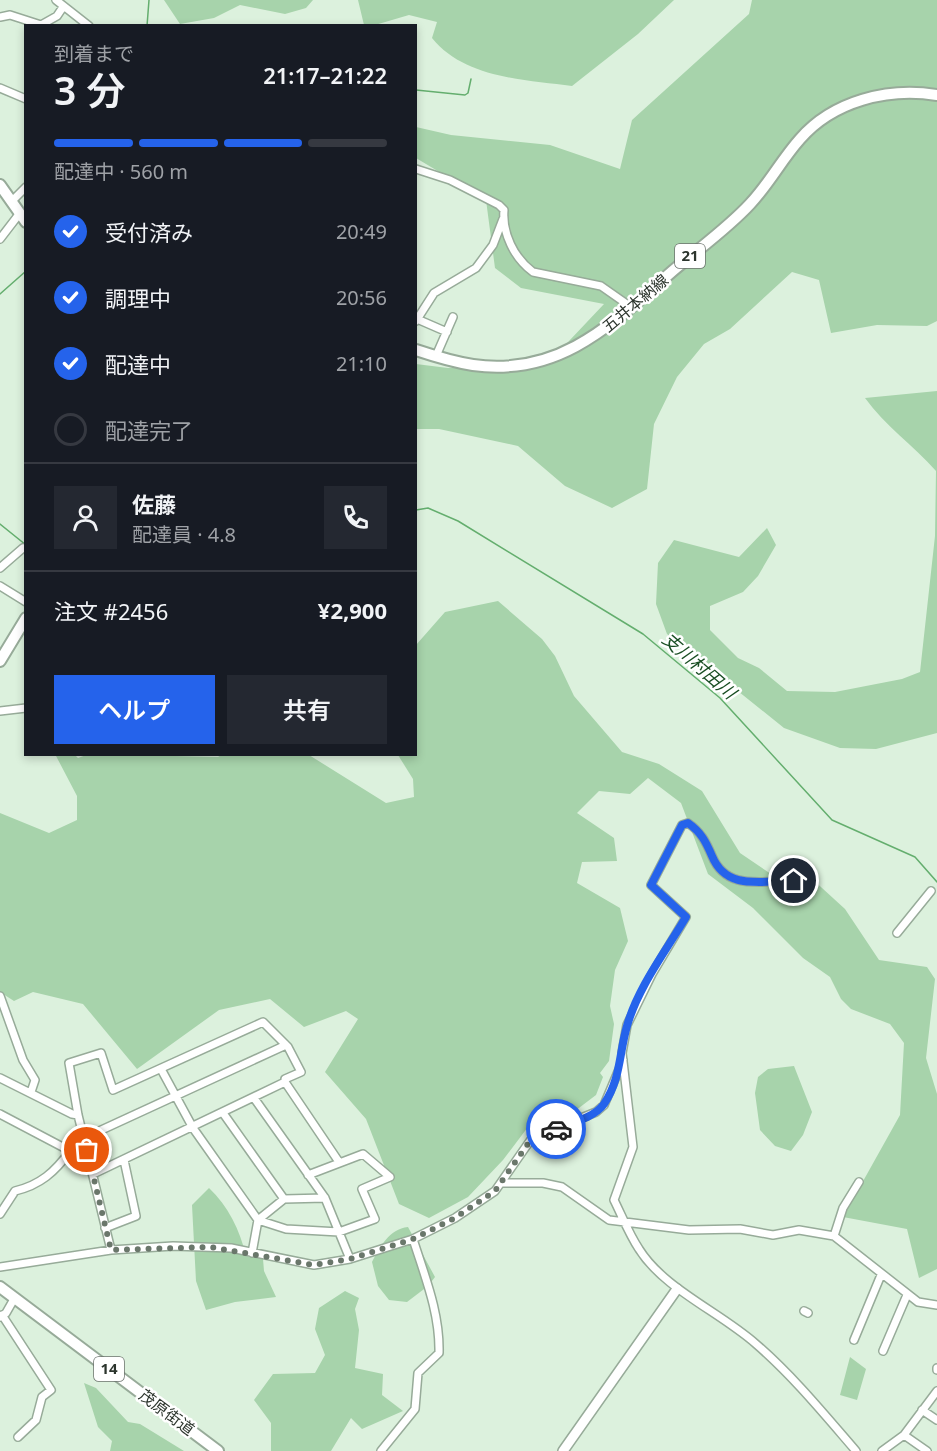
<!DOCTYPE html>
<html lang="ja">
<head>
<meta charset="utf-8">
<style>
	:root { --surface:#171b24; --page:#242831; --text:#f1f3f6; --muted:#9ea1a6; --line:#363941; --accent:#2563eb }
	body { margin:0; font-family:"Noto Sans","Noto Sans JP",sans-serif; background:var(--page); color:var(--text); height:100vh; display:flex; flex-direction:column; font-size:22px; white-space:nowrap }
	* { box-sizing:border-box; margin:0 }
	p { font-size:20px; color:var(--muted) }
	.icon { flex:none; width:33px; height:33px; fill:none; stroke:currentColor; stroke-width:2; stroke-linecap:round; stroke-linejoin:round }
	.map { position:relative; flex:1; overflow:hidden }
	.side { position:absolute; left:24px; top:24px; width:393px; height:732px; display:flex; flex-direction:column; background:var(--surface); border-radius:0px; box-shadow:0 3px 9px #0003 }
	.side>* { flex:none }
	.pin { position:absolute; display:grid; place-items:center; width:51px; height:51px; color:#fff; margin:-26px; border:3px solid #fff; border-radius:50%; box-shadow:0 2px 6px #0007 }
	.courier { position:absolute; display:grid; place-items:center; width:60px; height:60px; margin:-30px; border:4px solid #2563eb; border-radius:50%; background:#fff; color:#222; box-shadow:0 2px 8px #0007 }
	.overview em { font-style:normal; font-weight:600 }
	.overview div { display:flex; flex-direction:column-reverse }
	.overview { display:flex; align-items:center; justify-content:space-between; height:102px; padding:0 30px }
	h1 { font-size:39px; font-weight:600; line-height:45px }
	.bar { display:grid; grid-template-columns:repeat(4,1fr); gap:9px 6px; align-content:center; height:72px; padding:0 30px }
	.bar i { height:8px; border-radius:4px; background:var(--line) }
	.bar .active { background:var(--accent) }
	.bar p { grid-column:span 4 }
	.line { display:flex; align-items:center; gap:15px; padding:0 30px; border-top:2px solid var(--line) }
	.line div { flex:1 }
	.round { display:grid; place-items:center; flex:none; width:63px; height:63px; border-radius:0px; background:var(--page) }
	ol { padding:0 30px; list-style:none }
	li { display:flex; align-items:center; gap:18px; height:66px }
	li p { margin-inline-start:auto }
	li .icon { padding:6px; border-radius:50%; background:var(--accent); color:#fff; stroke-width:4 }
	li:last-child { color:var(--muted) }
	li i { width:33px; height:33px; border:3px solid var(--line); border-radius:50% }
	.action { display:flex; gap:12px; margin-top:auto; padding:12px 30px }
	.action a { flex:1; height:69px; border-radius:0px; background:var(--accent); color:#fff; font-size:24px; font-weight:600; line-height:69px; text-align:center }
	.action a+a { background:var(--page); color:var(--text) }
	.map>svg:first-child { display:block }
</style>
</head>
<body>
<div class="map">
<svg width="937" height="1451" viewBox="0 0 937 1451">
	<rect width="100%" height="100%" fill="#dcf1dd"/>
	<path fill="#a7d3ab" d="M164 0H313L306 8 285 14 240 5 214 18 180 24Z
		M358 0H674L638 34 572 86C525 80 464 78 432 38L437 22 409 15 375 25H364Z
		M752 0H937V321L927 326 877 325 831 333 819 280 792 272 730 329 704 344 677 377 654 424 647 489 612 508 565 486 518 446 439 429H416V364L448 368 552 359 604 304 521 288 495 268 486 200 416 158V127L451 135 550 145 620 169 632 120 749 14Z
		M937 391V733L876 749 840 748 784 728 667 634 656 604 658 563 674 540 739 557 767 528 776 545 758 576 743 592 710 606V630L738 658 759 668 787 691 835 692 902 679 920 672 935 536 936 471C913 445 885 426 865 398Z
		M498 601 542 639 555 656 574 696 622 752 659 764 702 791 740 853 771 874 810 877 845 909 879 960 927 967 935 979 926 1058 937 1094V1269L919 1278 907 1229 843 1217 900 1115 904 1043 890 1024 851 1009 841 999 830 977 803 958 753 908 708 874 681 803 648 778 630 794 599 791 577 813 614 838 617 861 582 862 577 883 620 908 628 941 615 970 610 1006 614 1024 609 1061 600 1073 603 1077 596 1095 567 1117 550 1116 531 1123 503 1160 468 1197 429 1218 399 1204 366 1119 325 1072 358 1019 346 1011 304 1027 270 999 219 1010 137 1069 83 1004 33 992 14 1001 0 992V813L49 833 77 820V796L55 754 75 755 78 758 89 754 218 757 223 754 309 755 386 803 414 797 413 779 398 755 416 754V645L445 612Z
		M794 1066 812 1112 803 1135 791 1151 775 1146 760 1130 755 1093 758 1077 768 1069Z
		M209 1188C228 1206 240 1230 246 1256L263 1259 264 1271 276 1297 235 1302 206 1310 196 1281 192 1205Z
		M408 1227 435 1277 428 1286 407 1302 389 1300 378 1286 372 1262C380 1247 389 1229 408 1227Z
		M345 1291 359 1298 355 1309 359 1330 355 1368 383 1374 382 1395 403 1411 362 1429 351 1418 331 1451H271V1423L254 1400 273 1374 315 1373 325 1355 315 1329 319 1308Z
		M850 1357 866 1369 857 1400 840 1395Z
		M84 1383 96 1388 128 1422 140 1424 184 1451H110L112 1441 98 1427Z"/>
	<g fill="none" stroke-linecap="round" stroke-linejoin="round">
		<path stroke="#64ae6e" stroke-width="1.5" d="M147 26 149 0
			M416 90 465 95 468 93 471 79
			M0 294 26 271
			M416 510 428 508 458 521 643 634 720 698 832 820 915 857 937 882
			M0 524 26 545"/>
		<g stroke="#97ab99" stroke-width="10">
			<path id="minor" d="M56 0 89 26
				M0 17 10 15 41 25 57 16 63 7
				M0 88 26 99
				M416 169 450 180 499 205 504 210C502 233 514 258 533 272L601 286 631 307
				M12 201 26 187
				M0 239 20 213
				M417 319 447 332
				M416 321 434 293 476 268 493 245 503 219
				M436 356 453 317
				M0 568 23 548
				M0 586 26 602
				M0 711 26 708
				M794 881C763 880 727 892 712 856 706 842 701 832 688 823L682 825 651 885 686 917 652 974 627 1025 622 1053 633 1147 614 1200C622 1216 629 1234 639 1249 664 1289 720 1312 756 1344 793 1376 824 1414 856 1451
				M897 933 931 891
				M0 996 23 1060 35 1080 31 1092
				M161 1069 193 1128 258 1220 286 1229 339 1232 375 1219 362 1189 390 1177 363 1154 308 1175
				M0 1078 72 1114 78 1115
				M285 1082 339 1162
				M254 1098 325 1198 350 1259
				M223 1113 284 1199
				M0 1114 91 1162
				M84 1138 286 1045
				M93 1174 285 1082V1079L301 1072 288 1047 263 1022 113 1090 101 1053 69 1063 78 1115 111 1250
				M502 1183H543L562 1187 609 1220 689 1230 740 1229 773 1235 799 1230 834 1236 918 1302 937 1305
				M0 1214 15 1191C40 1185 55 1172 70 1151
				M105 1228 136 1216 124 1160
				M834 1236 843 1208 859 1182
				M252 1253 258 1220 284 1199 325 1198
				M0 1267 111 1250 173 1246 231 1248 314 1265 350 1259 413 1239 455 1218 495 1191 532 1138 596 1112 604 1105 623 1060
				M804 1311 808 1313
				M2 1315 51 1390 42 1397 36 1420 18 1437
				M0 1317 6 1313 14 1299
				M854 1340 881 1275
				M883 1351 907 1295
				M937 1368V1370
				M922 1410 937 1420
				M904 1435 927 1451
				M381 1451 415 1409 418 1373 439 1353C440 1313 425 1277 413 1239
				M882 1451 904 1435 937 1391"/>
		</g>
		<g stroke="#97ab99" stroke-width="12">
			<path id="tertiary" d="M563 1451 677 1289"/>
		</g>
		<g stroke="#97ab99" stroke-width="14">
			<path id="secondary" d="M0 185 26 222"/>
		</g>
		<g stroke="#97ab99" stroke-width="14">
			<path id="primary" d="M416 350C434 356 454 362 473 365 557 377 609 327 668 275 694 252 726 230 750 204 769 184 782 159 800 139 833 101 888 87 937 95
				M0 661 26 618
				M0 1287 218 1451"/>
		</g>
		<use href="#minor" stroke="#fff" stroke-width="7"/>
		<use href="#tertiary" stroke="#fff" stroke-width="9"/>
		<use href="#secondary" stroke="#fff" stroke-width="10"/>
		<use href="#primary" stroke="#fff" stroke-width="10"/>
	</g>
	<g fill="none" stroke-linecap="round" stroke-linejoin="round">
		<path stroke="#6a776b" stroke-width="6" stroke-dasharray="0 10.8" d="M87 1150 111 1250 210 1247 314 1265 350 1259 413 1239 455 1218 495 1191 532 1138 556 1129"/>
		<path stroke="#2563eb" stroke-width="8" d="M556 1129C571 1123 594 1118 604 1104 621 1079 619 1053 627 1026 638 987 666 951 686 917L651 885 682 825 688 823C701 832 706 842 712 856 727 892 763 880 794 881"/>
	</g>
	<g text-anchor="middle" stroke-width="5" stroke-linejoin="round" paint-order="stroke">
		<g fill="#fff" stroke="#6b726c" stroke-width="1.5">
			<rect x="675" y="244" width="30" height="24" rx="4.5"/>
			<rect x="94" y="1357" width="30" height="24" rx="4.5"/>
		</g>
		<g font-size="15" font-weight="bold" fill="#2c352d">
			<text x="690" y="261">21</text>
			<text x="109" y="1374">14</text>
		</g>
		<g font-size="16" fill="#2c352d" stroke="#fff">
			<text transform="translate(635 303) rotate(-40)" y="6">五井本納線</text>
			<text transform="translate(167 1412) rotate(37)" y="6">茂原街道</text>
		</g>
		<g font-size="18" font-style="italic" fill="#194e23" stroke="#fff">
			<text transform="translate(699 666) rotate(41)" y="6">支川村田川</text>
		</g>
	</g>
</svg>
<div class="pin" style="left:87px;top:1150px;background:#ea580c"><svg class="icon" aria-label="bag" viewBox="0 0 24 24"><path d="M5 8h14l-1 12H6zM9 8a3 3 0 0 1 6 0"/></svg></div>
<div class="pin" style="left:794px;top:881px;background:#1f2937"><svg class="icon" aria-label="home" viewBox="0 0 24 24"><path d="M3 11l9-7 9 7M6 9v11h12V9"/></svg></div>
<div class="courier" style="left:556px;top:1129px"><svg class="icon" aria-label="car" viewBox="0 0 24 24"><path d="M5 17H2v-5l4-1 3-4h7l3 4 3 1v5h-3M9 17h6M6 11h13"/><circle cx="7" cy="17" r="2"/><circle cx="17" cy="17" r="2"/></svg></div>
<section class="side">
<div class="overview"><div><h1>3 分</h1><p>到着まで</p></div><em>21:17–21:22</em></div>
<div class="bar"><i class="active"></i><i class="active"></i><i class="active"></i><i></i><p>配達中 · 560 m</p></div>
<ol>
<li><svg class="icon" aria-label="check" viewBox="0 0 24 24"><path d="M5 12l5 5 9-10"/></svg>受付済み<p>20:49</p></li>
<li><svg class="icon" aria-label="check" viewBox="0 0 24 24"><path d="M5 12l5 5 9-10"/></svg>調理中<p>20:56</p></li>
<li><svg class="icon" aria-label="check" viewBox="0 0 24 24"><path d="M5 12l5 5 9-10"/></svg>配達中<p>21:10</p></li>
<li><i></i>配達完了</li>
</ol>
<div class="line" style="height:108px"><a class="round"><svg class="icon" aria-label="person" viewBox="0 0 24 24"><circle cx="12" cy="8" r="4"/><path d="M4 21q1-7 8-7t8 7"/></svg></a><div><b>佐藤</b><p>配達員 · 4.8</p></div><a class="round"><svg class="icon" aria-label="phone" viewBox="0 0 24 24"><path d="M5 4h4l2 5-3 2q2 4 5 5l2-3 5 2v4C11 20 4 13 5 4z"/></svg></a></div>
<div class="line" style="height:78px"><div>注文 #2456</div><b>¥2,900</b></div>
<div class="action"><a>ヘルプ</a><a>共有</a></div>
</section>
</div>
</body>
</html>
